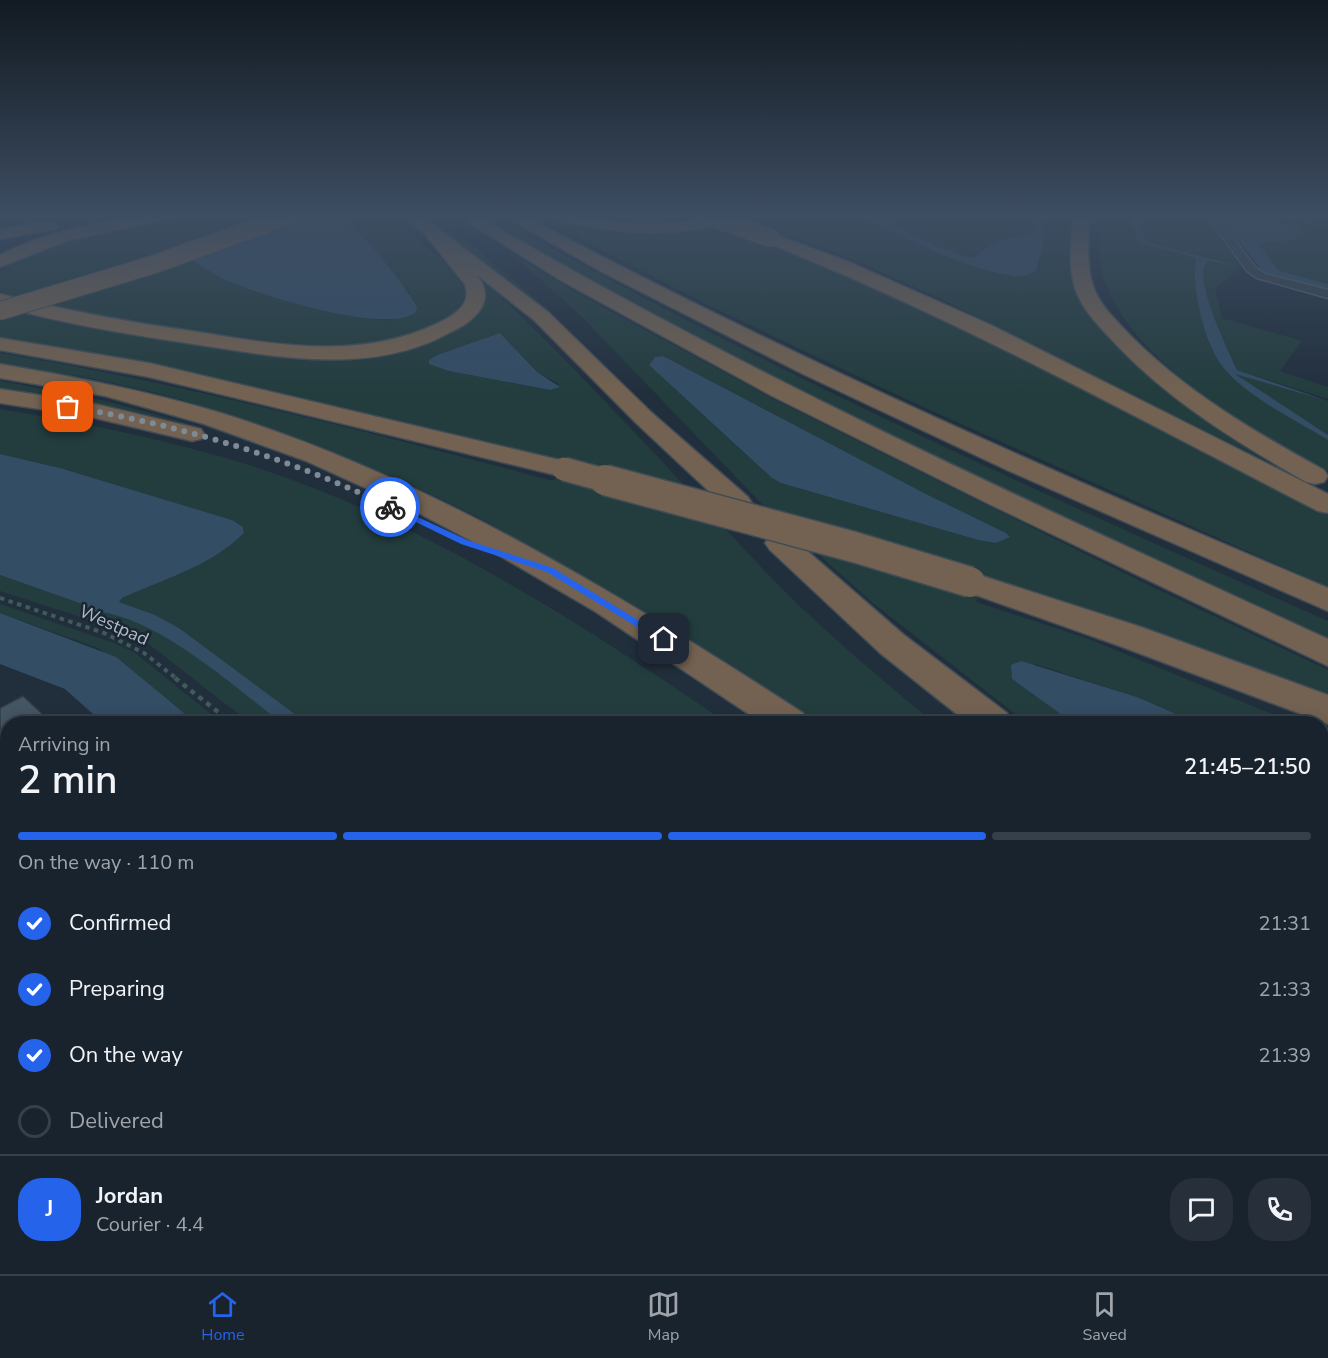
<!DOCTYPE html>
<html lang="en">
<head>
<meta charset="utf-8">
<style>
	:root { --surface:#19232e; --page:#262f3a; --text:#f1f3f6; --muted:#9fa4aa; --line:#37404a; --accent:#2563eb }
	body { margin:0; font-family:"Nunito Sans",sans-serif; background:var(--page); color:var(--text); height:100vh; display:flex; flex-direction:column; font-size:22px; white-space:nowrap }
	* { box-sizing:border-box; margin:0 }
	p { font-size:20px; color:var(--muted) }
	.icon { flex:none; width:33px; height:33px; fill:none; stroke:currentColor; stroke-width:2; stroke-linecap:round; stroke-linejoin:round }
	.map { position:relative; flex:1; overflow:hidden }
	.sheet { position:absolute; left:0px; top:716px; width:1329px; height:560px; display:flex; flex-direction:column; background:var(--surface); border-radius:24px 24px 0 0; box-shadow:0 3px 15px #0003,0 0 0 2px var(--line) }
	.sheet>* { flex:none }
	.pin { position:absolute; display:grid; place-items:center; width:51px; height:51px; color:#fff; margin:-26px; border-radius:12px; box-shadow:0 3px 9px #0006 }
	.courier { position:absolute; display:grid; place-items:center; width:60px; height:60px; margin:-30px; border:4px solid #2563eb; border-radius:50%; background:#fff; color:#222; box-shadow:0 2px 8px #0007 }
	.head em { font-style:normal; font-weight:600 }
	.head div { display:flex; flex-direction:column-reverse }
	.head { display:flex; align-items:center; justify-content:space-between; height:102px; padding:0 18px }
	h1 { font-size:39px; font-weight:600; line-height:45px }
	.bar { display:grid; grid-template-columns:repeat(4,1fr); gap:9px 6px; align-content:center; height:72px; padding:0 18px }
	.bar i { height:8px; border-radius:4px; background:var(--line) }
	.bar .current { background:var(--accent) }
	.bar p { grid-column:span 4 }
	.line { display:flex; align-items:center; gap:15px; padding:0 18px; border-top:2px solid var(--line) }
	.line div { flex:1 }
	.round { display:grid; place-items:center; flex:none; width:63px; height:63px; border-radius:24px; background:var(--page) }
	ol { padding:0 18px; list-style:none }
	li { display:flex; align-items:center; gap:18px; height:66px }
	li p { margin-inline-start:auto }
	li .icon { padding:6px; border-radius:50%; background:var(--accent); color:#fff; stroke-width:4 }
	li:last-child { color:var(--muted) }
	li i { width:33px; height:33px; border:3px solid var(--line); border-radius:50% }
	.tab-bar { display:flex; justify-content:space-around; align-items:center; height:84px; border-top:2px solid var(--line); background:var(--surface); font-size:16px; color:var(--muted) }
	.tab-bar a { display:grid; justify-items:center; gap:3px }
	.tab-bar .current { color:var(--accent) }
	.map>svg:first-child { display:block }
</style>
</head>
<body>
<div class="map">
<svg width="1328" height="1274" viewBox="0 0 1328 1274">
	<rect width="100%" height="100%" fill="#212f3d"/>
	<path fill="#233d3e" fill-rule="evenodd" d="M0 214H107L0 231Z
		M205 214H385C405 231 464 270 465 296 451 332 395 341 362 345 322 350 280 343 240 337 184 330 129 322 74 310 50 305 21 304 0 290V272C51 231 142 225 205 214ZM338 218 352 227 410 294 389 321C314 308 257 298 190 259L235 233 305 219Z
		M416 214H428L477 249 554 315Z
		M472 214H490C760 367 1044 495 1328 621V640C1147 557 967 475 789 386 681 332 577 273 472 214Z
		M532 214 582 226 628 232 702 229 723 225 754 214H851L980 268 1015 276 1036 270 1044 241 1041 214H1072L1071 270 1088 311 1289 472 937 297 837 253 793 237 778 243 882 287 1328 515V587L912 402 706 304Z
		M564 214H733C680 232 616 227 564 214Z
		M861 214H1036L1037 222 1031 233 996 242 973 259 955 254 899 227Z
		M1100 214H1129L1138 242 1197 258C1193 277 1196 295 1201 313 1204 328 1209 349 1219 361 1246 395 1291 417 1328 440V471C1253 430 1136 366 1105 282 1097 260 1100 237 1100 214Z
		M1137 214H1203L1241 267 1215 289 1222 318 1302 341 1280 371 1328 387V399L1237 370C1228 351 1190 276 1208 261L1238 266 1146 242Z
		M1226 214H1328V284L1276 271Z
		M494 243 577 293 777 401 1142 582 1328 670V708L984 579 976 602 1086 638 1294 723H1190L1174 713 1137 697 1035 664 1012 679 1073 723H1027L874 604 763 505 582 317 523 264ZM663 356 926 494 1006 533 1009 537 996 543 978 540 781 483 772 478 649 365Z
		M484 281C581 372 670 471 762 568 815 624 875 674 934 723H818L595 582 476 516 399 479 242 418 161 394 90 378 0 364V353C187 385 370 432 553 481L571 461 0 341V305L366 356 480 306C487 296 489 292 484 281ZM500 333 537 372 559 384 550 390 449 371 437 355Z
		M1235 374 1328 401V435L1258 391Z
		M0 381 102 400 195 425 110 406 0 389Z
		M0 409C88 424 176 441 261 469 429 525 582 624 727 723H307L179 628 155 615 119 602 122 598C162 580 213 565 244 533L243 527 232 520 60 468 0 454Z
		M0 575 85 605 89 611C155 613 230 684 282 723H250L146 642 115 628 0 591Z
		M0 604 114 643 135 653 222 723H196L98 648 0 613Z
		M1322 735 1328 737V796L1322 806Z
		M1322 854 1328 859V928L1322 923Z
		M1322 996 1328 1000V1067L1322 1063Z
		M1322 1148 1328 1152V1274H1047L1039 1268H1322Z"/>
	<path fill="#334d65" d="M851 214C895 214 931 251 973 258L996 242 1031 233 1037 222 1036 214H1041L1044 241 1036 271C1029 275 1022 277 1014 276 957 269 904 233 851 214Z
		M1129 214H1137L1146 242 1238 266 1208 261C1190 275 1229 352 1237 370L1328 401 1235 374 1328 435V440C1296 420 1241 394 1220 363 1210 349 1204 329 1200 312 1196 294 1193 277 1196 258L1138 242Z
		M1218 214 1269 220 1302 229 1295 239 1258 244 1279 271 1328 284V290L1263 272Z
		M338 218C360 226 405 286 417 307L415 313C384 334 265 296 230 282 216 276 203 267 190 259L235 233 305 219Z
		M500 333 537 372 560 387 550 390 449 371 429 364V360L437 355Z
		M663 356 926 494 1006 533 1010 537 996 543 978 540 781 483 772 478 649 365 655 357Z
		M0 454 60 468 232 520 243 527 244 533C213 565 162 580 122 598L119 602 155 615 179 628 307 723H282C230 684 154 613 89 611L85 605 0 575Z
		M0 613 116 657 196 723H103L65 689 0 664Z
		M1021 661 1137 697 1174 713 1190 723H1073L1012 679 1011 665Z
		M1328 796V859L1322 854V806Z
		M706 1268H862L870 1274H714Z"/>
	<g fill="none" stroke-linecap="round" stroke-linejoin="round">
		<g stroke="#535f6a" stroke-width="4">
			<path id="service" d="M290 1268H312L310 1274H288Z"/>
		</g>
		<g stroke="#535f6a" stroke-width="3">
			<path id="minor" d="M1205 214H1215L1255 267 1265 274 1328 290V298L1257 278 1247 271Z"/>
		</g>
		<g stroke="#404c57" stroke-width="3">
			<path id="motorway" d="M145 214H177L169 219 67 241 0 267V255C45 232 96 223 145 214Z
				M401 214H419L548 312 652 413 748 497 752 503 748 509 738 511 728 509 636 423 534 320 477 275C488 289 488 302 476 315 469 323 459 328 449 333 369 377 272 356 187 343 124 334 61 323 0 306V294C64 310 127 322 192 331 279 345 364 362 446 319 460 311 472 300 464 283L424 233Z
				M455 214H474C749 376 1038 506 1328 639V666L989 504 772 396 560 280Z
				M501 214H521C783 354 1054 473 1328 588V611L1007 470 803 374 602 272Z
				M545 214C581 214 616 225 652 224 687 224 719 214 754 214L751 217C682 239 617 237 548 217Z
				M1073 214H1089C1089 240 1085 267 1095 291 1102 307 1114 318 1126 331 1183 390 1253 431 1324 470L1328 476 1324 482 1315 484 1306 482C1235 441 1166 399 1111 339 1097 324 1083 310 1076 291 1067 267 1072 239 1073 214Z
				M50 221 58 226 56 229 0 239V229Z
				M771 233 849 262 991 325 1328 494V513L1318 511C1135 417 956 318 765 242L763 238 765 234Z
				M0 338 149 363 564 461 573 463 577 469 573 475 564 477 149 377 0 350Z
				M0 364C75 377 148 391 221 413 430 478 620 594 803 713L808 723H762L596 612 502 557 405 506 306 461 204 424 105 396 0 378Z
				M0 389 91 403 201 429 204 434 201 439 192 441 91 417 0 403Z
				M780 534 790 536 904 635 1007 713 1012 723H968L880 653 770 550 765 543 770 536Z
				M970 572 1141 627 1328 695V724L1117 645 959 589 955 582 959 575Z
				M1322 923 1328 926V973L1322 970Z
				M1322 1064 1328 1067V1120L1322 1117Z"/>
		</g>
		<path stroke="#415a5a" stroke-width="2" stroke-dasharray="2 2" stroke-linecap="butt" d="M1263 214 1328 227"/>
		<path stroke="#415a5a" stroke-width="4" stroke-dasharray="4.5 4.5" stroke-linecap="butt" d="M0 598 104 633 144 653 177 679"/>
		<path stroke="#415a5a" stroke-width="4.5" stroke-dasharray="5 5" stroke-linecap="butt" d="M175 678 232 723"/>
		<path stroke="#415a5a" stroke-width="6" stroke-dasharray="7 7" stroke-linecap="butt" d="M920 1268 928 1274"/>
		<use href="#service" fill="#35414d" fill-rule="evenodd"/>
		<use href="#minor" fill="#35414d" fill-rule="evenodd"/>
		<use href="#motorway" fill="#736251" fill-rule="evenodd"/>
		<g stroke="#404c57" stroke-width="20" stroke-linecap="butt">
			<path id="motorway-bridge-far2" d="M701 214 771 238
				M0 311 152 265 294 214"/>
		</g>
		<g stroke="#404c57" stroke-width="26" stroke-linecap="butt">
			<path id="motorway-bridge-far1" d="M564 469 611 482"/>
		</g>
		<g stroke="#404c57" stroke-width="33" stroke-linecap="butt">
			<path id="motorway-bridge" d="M605 480 854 547 970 582"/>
		</g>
		<use href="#motorway-bridge-far2" stroke="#736251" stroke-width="18"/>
		<use href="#motorway-bridge-far1" stroke="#736251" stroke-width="23"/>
		<use href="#motorway-bridge" stroke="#736251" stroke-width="30"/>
	</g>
	<path fill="#303c45" d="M25 1268H48L41 1274H18Z"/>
	<path fill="#445563" stroke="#303c45" stroke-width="1.5" d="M23 696 52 723H8V1268H25L18 1274H0V708Z"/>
	<linearGradient id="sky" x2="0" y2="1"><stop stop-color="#121a22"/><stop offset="0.55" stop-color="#3d4d62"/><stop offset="1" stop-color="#3d4d62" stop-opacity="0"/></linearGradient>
	<rect width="1328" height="392" fill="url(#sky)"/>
	<path fill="#2563eb" d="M387 505H392L467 540 553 568 669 639 660 641 547 572 461 544 387 508Z"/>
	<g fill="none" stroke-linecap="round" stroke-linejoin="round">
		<path stroke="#7e8b97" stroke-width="6" stroke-dasharray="0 10.8" d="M68 407C179 424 289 458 390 507"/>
	</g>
	<g text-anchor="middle" stroke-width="5" stroke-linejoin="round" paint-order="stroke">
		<g font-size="18" fill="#b0bcc8" stroke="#1a2631">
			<text transform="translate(114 625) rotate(24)" y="6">Westpad</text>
		</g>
	</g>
</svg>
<div class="pin" style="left:68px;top:407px;background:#ea580c"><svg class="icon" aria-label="bag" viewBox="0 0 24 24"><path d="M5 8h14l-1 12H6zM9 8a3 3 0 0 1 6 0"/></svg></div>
<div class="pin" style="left:664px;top:639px;background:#1f2937"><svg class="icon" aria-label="home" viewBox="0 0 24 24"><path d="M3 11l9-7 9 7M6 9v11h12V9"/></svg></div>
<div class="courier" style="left:390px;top:507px"><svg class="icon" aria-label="bike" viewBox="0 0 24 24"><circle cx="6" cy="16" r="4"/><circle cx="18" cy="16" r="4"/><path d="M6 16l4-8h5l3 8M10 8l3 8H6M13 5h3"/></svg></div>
<section class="sheet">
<div class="head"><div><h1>2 min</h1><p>Arriving in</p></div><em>21:45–21:50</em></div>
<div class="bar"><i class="current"></i><i class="current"></i><i class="current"></i><i></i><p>On the way · 110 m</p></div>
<ol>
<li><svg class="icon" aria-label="check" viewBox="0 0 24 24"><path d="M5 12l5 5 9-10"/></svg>Confirmed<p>21:31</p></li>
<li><svg class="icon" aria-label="check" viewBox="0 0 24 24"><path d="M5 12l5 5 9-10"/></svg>Preparing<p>21:33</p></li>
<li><svg class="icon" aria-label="check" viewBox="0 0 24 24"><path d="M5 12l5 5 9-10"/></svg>On the way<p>21:39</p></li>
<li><i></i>Delivered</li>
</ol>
<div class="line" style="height:108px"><b class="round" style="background:var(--accent);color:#fff">J</b><div><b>Jordan</b><p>Courier · 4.4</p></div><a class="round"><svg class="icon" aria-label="chat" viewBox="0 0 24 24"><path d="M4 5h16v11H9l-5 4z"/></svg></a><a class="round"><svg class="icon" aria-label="phone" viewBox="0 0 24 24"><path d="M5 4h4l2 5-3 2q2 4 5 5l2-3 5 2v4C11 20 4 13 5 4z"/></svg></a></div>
</section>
</div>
<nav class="tab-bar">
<a class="current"><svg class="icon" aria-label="home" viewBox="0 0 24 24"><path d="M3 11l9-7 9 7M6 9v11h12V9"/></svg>Home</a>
<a><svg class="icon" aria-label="map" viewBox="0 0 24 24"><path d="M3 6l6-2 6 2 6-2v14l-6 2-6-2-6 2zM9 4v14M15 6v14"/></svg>Map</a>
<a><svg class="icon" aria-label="saved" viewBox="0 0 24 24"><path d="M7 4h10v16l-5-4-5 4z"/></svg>Saved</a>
</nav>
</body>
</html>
